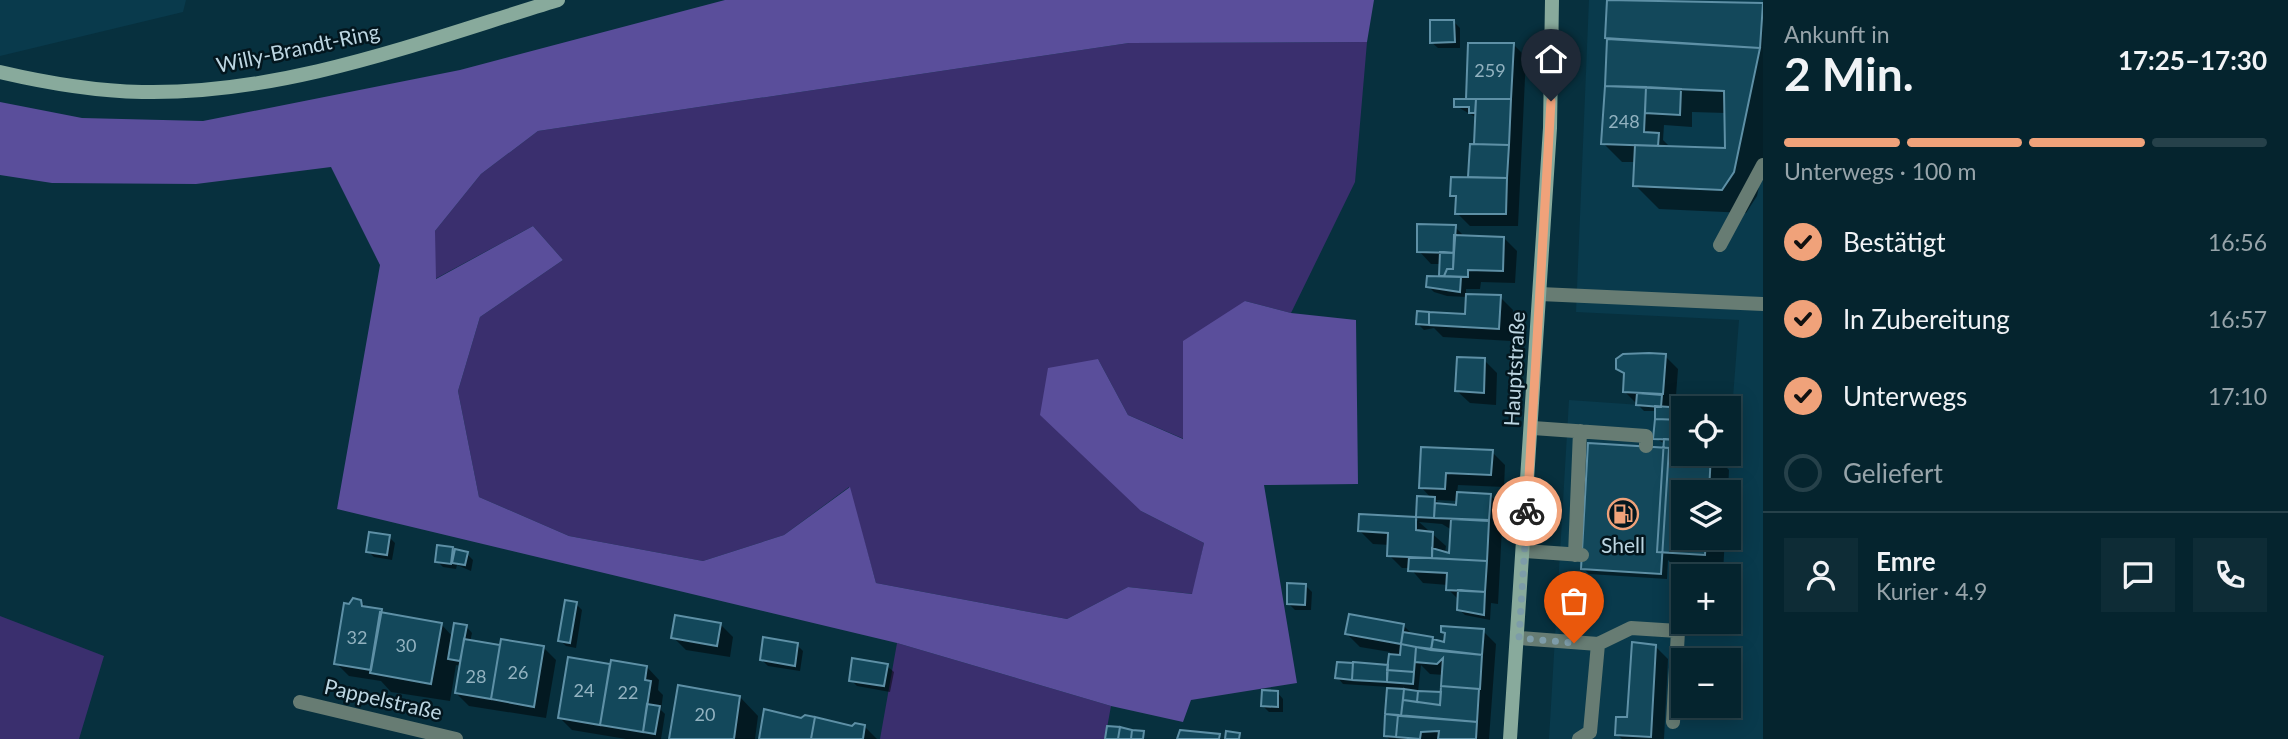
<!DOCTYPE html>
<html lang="de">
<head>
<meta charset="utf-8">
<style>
	:root { --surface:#05242e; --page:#0e2c36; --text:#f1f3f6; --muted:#97a4aa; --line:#26414a; --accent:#f0a27a }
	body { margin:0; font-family:Lato,sans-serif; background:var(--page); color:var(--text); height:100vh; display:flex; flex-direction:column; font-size:26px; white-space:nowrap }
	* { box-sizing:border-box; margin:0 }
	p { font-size:23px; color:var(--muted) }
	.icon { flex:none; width:38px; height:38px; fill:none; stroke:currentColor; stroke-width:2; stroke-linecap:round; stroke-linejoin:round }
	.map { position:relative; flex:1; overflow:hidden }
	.panel { display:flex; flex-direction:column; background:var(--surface); width:525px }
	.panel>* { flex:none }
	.buttons { position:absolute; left:1671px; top:396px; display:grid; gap:14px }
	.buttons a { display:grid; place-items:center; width:70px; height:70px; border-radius:0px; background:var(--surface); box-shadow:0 4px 18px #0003,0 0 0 2px var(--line); font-size:35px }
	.pin { position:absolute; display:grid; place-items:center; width:60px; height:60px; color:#fff; margin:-72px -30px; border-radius:50% 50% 50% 0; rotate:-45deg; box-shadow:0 0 7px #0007 }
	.pin .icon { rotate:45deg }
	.courier { position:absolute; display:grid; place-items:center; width:70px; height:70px; margin:-35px; border:5px solid #f0a27a; border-radius:50%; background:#fff; color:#222; box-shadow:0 2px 9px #0007 }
	.headline em { font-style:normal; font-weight:700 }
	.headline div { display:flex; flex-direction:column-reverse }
	.headline { display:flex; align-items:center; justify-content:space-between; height:119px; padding:0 21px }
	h1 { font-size:46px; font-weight:700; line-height:52px }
	.bar { display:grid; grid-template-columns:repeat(4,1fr); gap:10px 7px; align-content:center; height:84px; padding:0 21px }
	.bar i { height:9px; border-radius:5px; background:var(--line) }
	.bar .selected { background:var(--accent) }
	.bar p { grid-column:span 4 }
	.line { display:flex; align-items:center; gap:18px; padding:0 21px; border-top:2px solid var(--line) }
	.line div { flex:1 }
	.round { display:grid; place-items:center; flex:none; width:74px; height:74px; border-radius:0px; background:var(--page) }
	ol { padding:0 21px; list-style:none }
	li { display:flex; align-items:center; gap:21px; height:77px }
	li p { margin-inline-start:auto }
	li .icon { padding:7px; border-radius:50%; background:var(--accent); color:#111; stroke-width:4 }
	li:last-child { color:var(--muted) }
	li i { width:38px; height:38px; border:4px solid var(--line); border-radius:50% }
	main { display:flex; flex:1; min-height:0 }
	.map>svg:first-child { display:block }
</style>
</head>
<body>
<main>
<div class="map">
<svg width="1763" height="739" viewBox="0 0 1763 739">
	<rect width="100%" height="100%" fill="#07303e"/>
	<path fill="#093a4c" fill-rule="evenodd" d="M0 0H186L183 12 0 56Z
		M1589 0H1763V739H1549L1569 400 1684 408V453H1729V410H1732L1739 320 1576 312ZM1684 492H1729V537H1684ZM1684 576H1729V621H1684ZM1684 660H1729V705H1684Z"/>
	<path fill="#3a2f6e" d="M1367 42 1355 182 1291 313 1245 301 1184 439 1128 415 1098 359 1141 511 1204 543 1193 594 1128 587 1067 619 876 583 849 487 784 535 703 561 569 536 479 497 458 391 480 317 563 260 533 226 435 279V231L481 174 538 131 1129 43Z
		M0 616 104 656 79 739H0Z
		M897 643 1111 706 1105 739H880Z"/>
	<path fill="#5a4e9b" d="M725 0H1374L1367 42 1129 43 538 131 481 174 435 231 436 279 533 226 563 260 480 317 458 391 479 497 569 536 703 561 784 535 850 487 876 583 1067 619 1128 587 1192 594 1204 543 1141 511 1040 415 1048 368 1098 359 1128 415 1183 439V341L1245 301 1291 313 1356 320 1358 484 1264 485 1297 683 1191 700 1183 722 1111 706 897 643 337 509 380 265 331 167 196 184 52 183 0 175V102L82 118 203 121 460 70Z"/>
	<path fill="#0007" fill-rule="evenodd" d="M1608 0 1763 4V167L1757 196 1746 213 1659 209 1635 185 1636 162H1622L1603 143ZM1692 112 1726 113 1727 150 1671 148 1663 140 1664 125 1692 127Z
		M1454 22 1460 28V48H1438L1431 42Z
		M1513 44 1526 57 1518 226H1470L1457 213 1458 201 1452 195 1470 179 1477 118 1456 106 1470 101Z
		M1455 227 1465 237 1504 238 1517 251 1515 283 1481 282 1480 289H1466V296L1500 297 1513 310 1511 341 1443 337 1434 328 1424 330 1418 324 1466 316 1467 297 1447 296 1434 292 1428 286 1441 278 1442 264H1431L1419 251Z
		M1665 356 1678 369 1675 409 1684 453H1713L1729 470 1728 492H1684V537H1725L1723 573 1678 570 1668 560 1667 579 1589 574 1583 568 1665 449V444L1655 438 1657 411H1644L1625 392Z
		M1484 360 1497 373 1496 405 1470 403 1457 391Z
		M1423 448 1492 452 1505 465 1504 487 1458 485 1457 493 1490 495 1503 508 1498 604 1491 603 1490 620 1465 615 1459 609V600L1448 589V585L1423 583 1410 568H1402L1389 555 1390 545 1373 544 1360 531 1415 518 1418 521 1419 498 1432 499 1421 487ZM1436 500 1458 501V507L1441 505ZM1419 522 1442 524 1452 530 1451 555 1445 553 1446 546Z
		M389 537 395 543 392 560 374 557 368 551Z
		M452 549 456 553 467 554 473 560 471 571 457 565 456 569 443 567 437 561Z
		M1574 578 1580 584 1579 601H1570L1564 594Z
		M1305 585 1312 592 1311 610H1295L1288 603Z
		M360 601 368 609 384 615 441 624 453 637 466 626 472 633 470 642 502 647H543L556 660 546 718 469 706 456 693 461 666 456 665 450 701 391 692 381 681 349 676 336 663Z
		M576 604 582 610 576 648 566 646 560 640Z
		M720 624 733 637 730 657 686 650 673 637Z
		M1404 626 1414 636 1446 644 1447 636 1442 631H1483L1496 644 1489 739H1389L1385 735 1389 687 1343 684 1337 677 1390 667V652L1360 647 1347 634ZM1421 665 1430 674 1444 675 1442 696 1418 692Z
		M797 645 803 651 800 671 768 666 761 659Z
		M1655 646 1668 659 1664 739H1622L1617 734 1629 719Z
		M569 659 612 666 647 667 659 680 658 690 663 695 661 710 665 714 661 739H626L572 730 559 717Z
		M887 666 894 672 890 692 857 686 851 680Z
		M1277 692 1283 699V712H1269L1263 706Z
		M740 697 758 716 755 739H671Z
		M802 720 853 728 864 726 877 739H761Z"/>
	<path fill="#13485b" stroke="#5e90a6" stroke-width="2" d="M1607 0 1763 3 1760 48 1605 38Z
		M1430 20H1454L1455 42 1430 43Z
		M1607 39 1760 48 1734 172 1722 190 1633 186 1635 145 1725 148 1724 91 1605 86Z
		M1468 43H1514L1511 99H1466Z
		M1605 86 1646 87 1644 132 1659 133 1658 146 1601 144Z
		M1646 87 1681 89 1680 115 1645 113Z
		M1454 99H1476L1475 113H1469V107H1454Z
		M1476 99H1511L1509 145 1474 144Z
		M1470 144 1509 145 1507 178 1468 177Z
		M1451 177 1507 178 1506 214H1455L1456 196H1450Z
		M1417 224 1456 225 1454 253 1417 252Z
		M1454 235 1504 237 1503 271 1468 270V277L1444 276 1447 269H1453Z
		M1440 252 1454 253 1453 269H1447L1444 276H1439Z
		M1427 276 1461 277 1460 292 1426 287Z
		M1466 294 1501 295 1499 329 1429 325V312L1465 314Z
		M1417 311 1429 312V325L1416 324Z
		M1649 353 1666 354 1663 394 1623 392 1624 373 1616 369V359L1623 354Z
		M1457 357 1485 358 1484 393 1455 391Z
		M1637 393 1662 395 1661 407 1636 405Z
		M1655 406 1684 408V420L1655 419Z
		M1655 419 1684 420V440L1653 439Z
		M1664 439 1684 440V453H1711L1709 492H1684V537H1706L1705 555 1657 552Z
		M1588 443 1669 448 1661 574 1581 569Z
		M1421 447 1493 450 1491 475 1446 473 1445 489 1419 488Z
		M1457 492 1491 494 1489 520 1434 518 1435 503 1456 505Z
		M1417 496 1435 497 1434 518 1416 517Z
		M1359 514 1416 517V530L1433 532 1432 558 1387 556 1388 533 1358 531Z
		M1451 519 1489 521 1487 561 1432 558V548L1449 553Z
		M369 532 390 535 387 555 366 552Z
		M437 545 453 547 451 564 435 562Z
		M455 549 468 552 465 565 452 563Z
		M1409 557 1487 561 1485 592 1446 590 1447 573 1408 571Z
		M1563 576 1575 577 1574 596 1562 595Z
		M1287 583 1306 584 1305 605 1287 604Z
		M1458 590 1485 592 1484 615 1457 610Z
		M353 598 361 600 362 606 382 609 371 670 334 664 344 603 349 604Z
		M565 600 577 602 570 643 558 641Z
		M380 612 442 623 431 684 370 673Z
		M1349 614 1404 624 1401 644 1345 634Z
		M675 615 721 623 717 646 671 638Z
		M454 623 467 625 460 661 448 659Z
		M1441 626 1484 629 1482 655 1431 650 1433 639 1444 642 1445 633 1441 632Z
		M1403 632 1433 637 1431 650 1401 644Z
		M763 637 798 643 795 666 760 660Z
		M464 639 500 645 491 699 455 693Z
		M501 639 544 646 534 707 491 699Z
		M1632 642 1656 645 1651 737 1615 735 1616 717H1627Z
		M1401 644 1416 647 1414 672 1387 670 1389 654 1400 655Z
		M1416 647 1482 655 1480 689 1441 686 1443 658 1437 664 1415 662Z
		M568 657 610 664 600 725 558 718Z
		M852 658 888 664 884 686 849 681Z
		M611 660 647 666 645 680 651 681 643 732 600 725Z
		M1337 662 1353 663 1352 680 1335 678Z
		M1353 662 1388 665 1387 682 1352 680Z
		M1387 670 1414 672 1413 684 1387 682Z
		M678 685 740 696 734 739H669Z
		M1441 686 1479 689 1477 722 1401 716 1403 700 1440 705Z
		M1387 688 1404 689 1401 716 1385 714Z
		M1404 689 1418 691 1417 702 1403 700Z
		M1262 690 1278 691V707L1261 706Z
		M1418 691 1441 692 1440 705 1417 702Z
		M647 704 660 706 655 734 643 732Z
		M764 709 801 718 805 715 815 717 811 739H759Z
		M1385 714 1398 715 1396 737 1384 736Z
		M1398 715 1477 722 1476 739H1438L1439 731 1421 732 1420 739 1396 737Z
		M815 717 852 726 855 723 865 725 863 739H811Z
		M1107 726 1120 727 1118 739H1105Z
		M1120 727 1132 730 1131 739H1118Z
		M1132 730 1144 731 1143 739H1131Z
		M1180 730 1220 734 1219 739H1177Z
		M1226 731 1240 733 1239 739H1225Z"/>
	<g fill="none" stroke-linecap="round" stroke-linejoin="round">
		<path stroke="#677c73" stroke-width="14" d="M1720 245 1763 165
			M1540 294 1763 304
			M1533 428 1646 436V446
			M1525 551 1582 555
			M1575 555 1580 431
			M1519 638 1598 644 1590 732 1579 739
			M1598 644 1631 628 1678 631 1673 722"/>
		<path stroke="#677c73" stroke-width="14" d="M300 702 456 739"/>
		<path stroke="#88aa9c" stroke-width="14" d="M0 72C47 83 94 91 142 92 285 95 423 41 558 0
			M1510 739 1550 128 1552 0"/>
	</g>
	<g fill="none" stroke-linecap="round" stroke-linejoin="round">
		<path stroke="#7d9ca9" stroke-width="7" stroke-dasharray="0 12.6" d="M1527 511 1519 638 1574 643"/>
		<path stroke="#f0a27a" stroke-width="9" d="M1527 511 1551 101"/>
	</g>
	<defs>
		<g id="fuel-ring" transform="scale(1.575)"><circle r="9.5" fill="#03161e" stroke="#f0a27a" stroke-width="1.5"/><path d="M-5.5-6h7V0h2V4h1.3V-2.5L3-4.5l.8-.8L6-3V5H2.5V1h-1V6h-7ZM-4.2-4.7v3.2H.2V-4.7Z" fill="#f0a27a"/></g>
	</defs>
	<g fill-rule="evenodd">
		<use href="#fuel-ring" x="1623" y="514"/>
	</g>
	<g text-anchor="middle" stroke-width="5" stroke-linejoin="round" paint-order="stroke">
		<g font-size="18" fill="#92b2c0">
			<text x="1490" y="77">259</text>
			<text x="1624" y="128">248</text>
			<text x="357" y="644">32</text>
			<text x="406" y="652">30</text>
			<text x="518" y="679">26</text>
			<text x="476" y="683">28</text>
			<text x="584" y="697">24</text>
			<text x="628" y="699">22</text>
			<text x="705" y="721">20</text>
		</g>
		<g font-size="21" fill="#bdd6e2" stroke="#03161e">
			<text transform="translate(298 49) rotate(-12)" y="7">Willy-Brandt-Ring</text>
			<text transform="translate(1515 369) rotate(-87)" y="7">Hauptstraße</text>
			<text transform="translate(383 700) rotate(13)" y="7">Pappelstraße</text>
		</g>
		<g font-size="21" fill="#bdd6e2" stroke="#03161e">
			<text x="1623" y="553">Shell</text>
		</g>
	</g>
</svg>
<div class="buttons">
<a><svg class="icon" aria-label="locate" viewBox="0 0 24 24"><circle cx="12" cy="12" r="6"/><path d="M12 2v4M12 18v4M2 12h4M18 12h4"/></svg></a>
<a><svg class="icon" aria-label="layers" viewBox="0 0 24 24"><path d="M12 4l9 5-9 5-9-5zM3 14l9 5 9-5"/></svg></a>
<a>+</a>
<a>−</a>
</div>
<div class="pin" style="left:1574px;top:643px;background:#ea580c"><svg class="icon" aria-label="bag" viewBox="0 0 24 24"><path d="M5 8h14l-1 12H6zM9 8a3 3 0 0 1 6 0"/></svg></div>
<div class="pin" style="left:1551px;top:101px;background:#1f2937"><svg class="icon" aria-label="home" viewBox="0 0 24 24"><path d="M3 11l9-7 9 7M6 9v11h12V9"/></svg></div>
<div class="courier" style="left:1527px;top:511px"><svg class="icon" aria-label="bike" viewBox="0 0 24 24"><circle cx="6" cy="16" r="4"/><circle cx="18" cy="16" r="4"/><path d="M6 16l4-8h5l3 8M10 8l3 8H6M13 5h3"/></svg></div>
</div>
<section class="panel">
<div class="headline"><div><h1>2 Min.</h1><p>Ankunft in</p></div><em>17:25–17:30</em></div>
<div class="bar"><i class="selected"></i><i class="selected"></i><i class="selected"></i><i></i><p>Unterwegs · 100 m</p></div>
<ol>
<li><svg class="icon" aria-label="check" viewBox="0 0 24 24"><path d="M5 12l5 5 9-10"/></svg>Bestätigt<p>16:56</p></li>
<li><svg class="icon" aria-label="check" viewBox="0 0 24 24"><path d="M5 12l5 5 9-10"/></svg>In Zubereitung<p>16:57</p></li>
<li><svg class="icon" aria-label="check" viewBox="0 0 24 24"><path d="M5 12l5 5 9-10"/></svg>Unterwegs<p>17:10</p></li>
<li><i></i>Geliefert</li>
</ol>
<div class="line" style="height:126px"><a class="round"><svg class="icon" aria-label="person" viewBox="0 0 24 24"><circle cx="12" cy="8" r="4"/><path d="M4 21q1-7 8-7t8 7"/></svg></a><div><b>Emre</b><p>Kurier · 4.9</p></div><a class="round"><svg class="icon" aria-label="chat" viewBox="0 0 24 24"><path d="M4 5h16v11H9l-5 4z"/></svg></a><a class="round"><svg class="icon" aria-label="phone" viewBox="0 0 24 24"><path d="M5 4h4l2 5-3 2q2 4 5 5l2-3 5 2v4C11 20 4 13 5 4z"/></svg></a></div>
</section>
</main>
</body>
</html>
